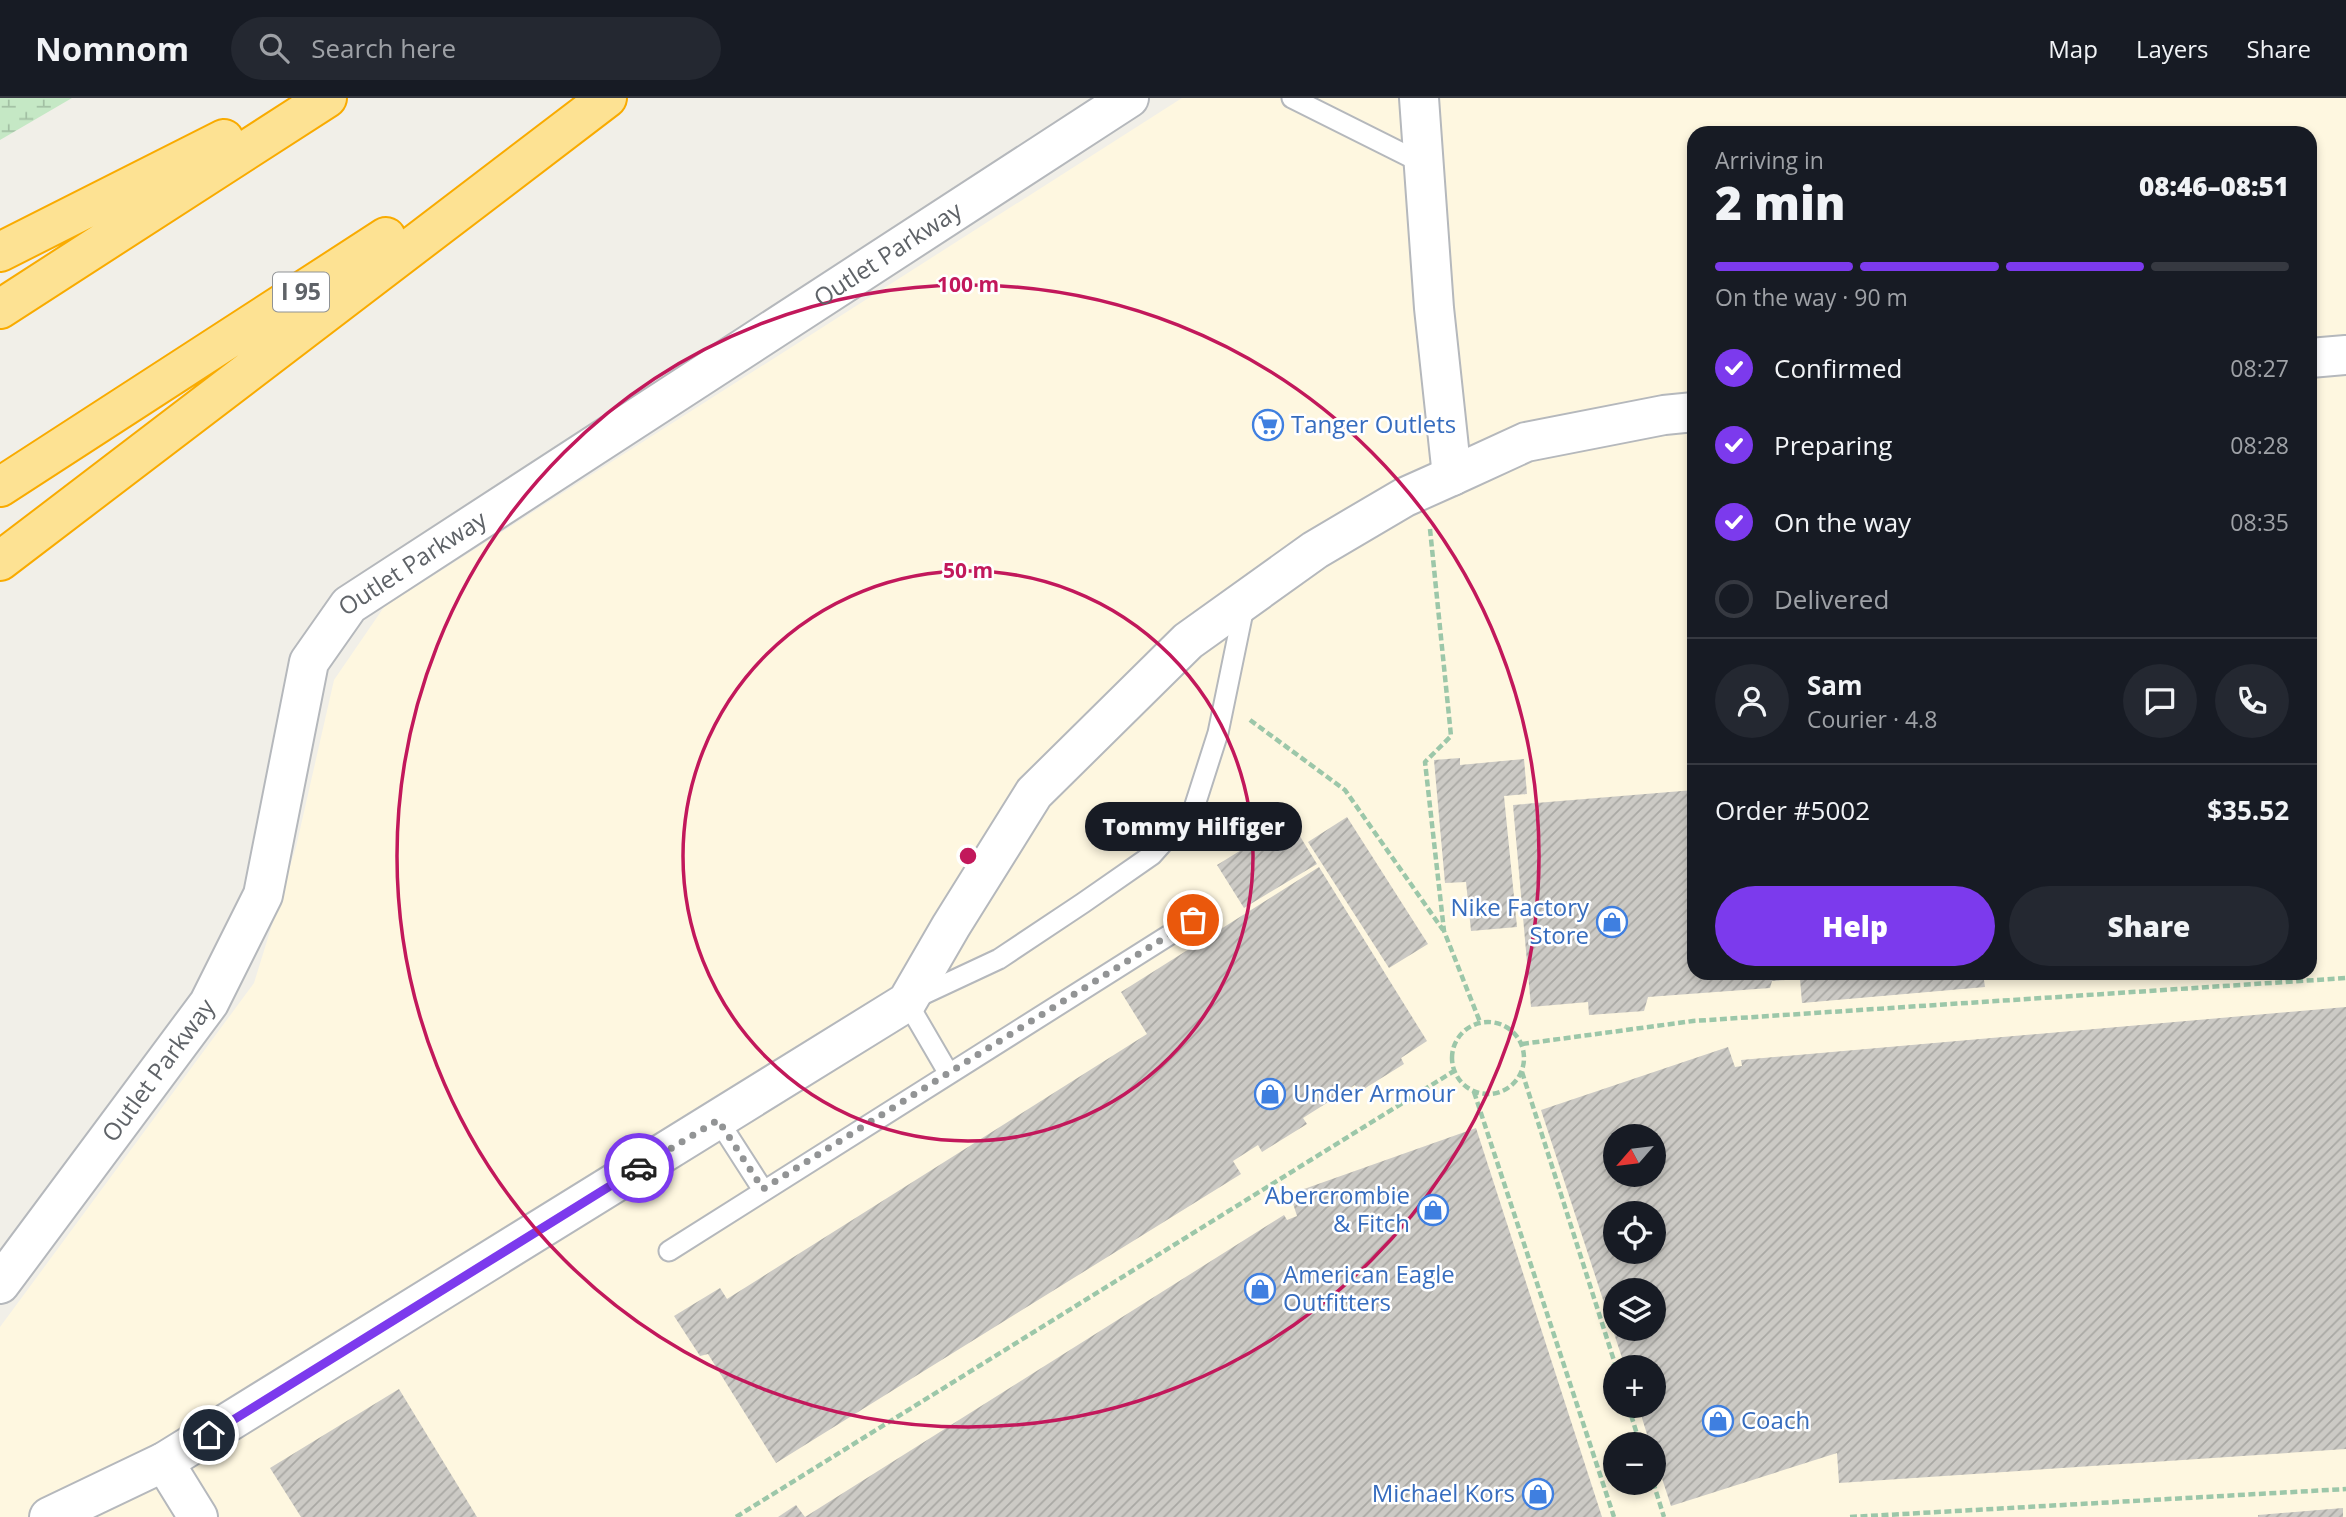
<!DOCTYPE html>
<html lang="en">
<head>
<meta charset="utf-8">
<style>
	:root { --surface:#171b24; --page:#242831; --text:#f1f3f6; --muted:#9ea1a6; --line:#363941; --accent:#7c3aed }
	body { margin:0; font-family:"Open Sans",sans-serif; background:var(--page); color:var(--text); height:100vh; display:flex; flex-direction:column; font-size:26px; white-space:nowrap }
	* { box-sizing:border-box; margin:0 }
	p { font-size:23px; color:var(--muted) }
	.icon { flex:none; width:38px; height:38px; fill:none; stroke:currentColor; stroke-width:2; stroke-linecap:round; stroke-linejoin:round }
	.map { position:relative; flex:1; overflow:hidden }
	.side { position:absolute; left:1687px; top:28px; width:630px; height:854px; display:flex; flex-direction:column; background:var(--surface); border-radius:21px; box-shadow:0 4px 10px #0003 }
	.side>* { flex:none }
	.needle { width:46px; rotate:242deg }
	.fabs { position:absolute; left:1603px; top:1026px; display:grid; gap:14px }
	.fabs a { display:grid; place-items:center; width:63px; height:63px; border-radius:50%; background:var(--surface); box-shadow:0 4px 10px #0003; font-size:35px }
	.pin { position:absolute; display:grid; place-items:center; width:60px; height:60px; color:#fff; margin:-30px; border:4px solid #fff; border-radius:50%; box-shadow:0 2px 7px #0007 }
	.courier { position:absolute; display:grid; place-items:center; width:70px; height:70px; margin:-35px; border:5px solid #7c3aed; border-radius:50%; background:#fff; color:#222; box-shadow:0 2px 9px #0007 }
	.bubble { position:absolute; height:49px; border-radius:24px; background:var(--surface); box-shadow:0 4px 10px #0003; font-size:23px; font-weight:800; line-height:49px; text-align:center }
	.summary em { font-style:normal; font-weight:800 }
	.summary div { display:flex; flex-direction:column-reverse }
	.summary { display:flex; align-items:center; justify-content:space-between; height:119px; padding:0 28px }
	h1 { font-size:46px; font-weight:800; line-height:52px }
	.bar { display:grid; grid-template-columns:repeat(4,1fr); gap:10px 7px; align-content:center; height:84px; padding:0 28px }
	.bar i { height:9px; border-radius:5px; background:var(--line) }
	.bar .selected { background:var(--accent) }
	.bar p { grid-column:span 4 }
	.line { display:flex; align-items:center; gap:18px; padding:0 28px; border-top:2px solid var(--line) }
	.line div { flex:1 }
	.round { display:grid; place-items:center; flex:none; width:74px; height:74px; border-radius:37px; background:var(--page) }
	ol { padding:0 28px; list-style:none }
	li { display:flex; align-items:center; gap:21px; height:77px }
	li p { margin-inline-start:auto }
	li .icon { padding:7px; border-radius:50%; background:var(--accent); color:#fff; stroke-width:4 }
	li:last-child { color:var(--muted) }
	li i { width:38px; height:38px; border:4px solid var(--line); border-radius:50% }
	.cta { display:flex; gap:14px; margin-top:auto; padding:14px 28px }
	.cta a { flex:1; height:80px; border-radius:42px; background:var(--accent); color:#fff; font-size:28px; font-weight:800; line-height:80px; text-align:center }
	.cta a+a { background:var(--page); color:var(--text) }
	header { display:flex; align-items:center; gap:42px; box-sizing:border-box; height:98px; padding:0 35px; background:var(--surface); border-bottom:2px solid var(--line) }
	header strong { font-size:33px }
	nav { display:flex; gap:38px; margin-inline-start:auto; font-size:24px }
	.search { width:490px; height:63px; background:var(--page); display:flex; align-items:center; gap:18px; box-sizing:border-box; padding:0 24px; border-radius:38px; color:var(--muted); font-size:26px }
	.map>svg:first-child { display:block }
</style>
</head>
<body>
<header>
<strong>Nomnom</strong>
<div class="search"><svg class="icon" aria-label="search" viewBox="0 0 24 24"><circle cx="10" cy="10" r="6"/><path d="M15 15l6 6"/></svg>Search here</div>
<nav><a>Map</a><a>Layers</a><a>Share</a></nav>
</header>
<div class="map">
<svg width="2346" height="1419" viewBox="0 0 2346 1419">
	<defs>
		<pattern id="wetland-marsh" width="20" height="14" patternUnits="userSpaceOnUse" patternTransform="scale(1.75)"><rect width="20" height="14" fill="#c5e8c5"/><path d="M1 5h8M5 5V1M11 12h8M15 12V8" fill="none" stroke="#a3c0a4"/></pattern>
		<pattern id="building-hatch" width="6" height="6" patternUnits="userSpaceOnUse" patternTransform="scale(1.75)"><rect width="6" height="6" fill="#cccac5"/><path d="M-1 1l2-2M0 6l6-6M5 7l2-2" fill="none" stroke="#a9a8a4"/></pattern>
	</defs>
	<rect width="100%" height="100%" fill="#f1efe8"/>
	<path fill="#fef7e0" fill-rule="evenodd" d="M1182 0H2346V1419H0V1229L254 885 296 749 334 582 384 509ZM1694 35H2310V875H1694ZM1615 1038H1654V1076H1615ZM1615 1115H1654V1153H1615ZM1615 1192H1654V1230H1615ZM1615 1269H1654V1307H1615ZM1615 1346H1654V1384H1615Z"/>
	<path fill="url(#wetland-marsh)" d="M0 0H72L0 42Z"/>
	<path fill="url(#building-hatch)" fill-rule="evenodd" d="M1460 660V667L1524 661 1527 696 1504 698 1517 829 1471 833 1466 784 1445 785 1434 662Z
		M1694 692V875H2043V877L1984 882 1985 889 1802 905 1800 881 1772 883 1770 890 1648 899 1644 913 1589 917 1588 904 1531 909 1513 707Z
		M1347 719 1428 846 1389 870 1308 744Z
		M1290 722 1317 766 1244 810 1217 767Z
		M1319 769 1427 943 1401 960 1404 966 1359 994 1355 987 1303 1020 1307 1026 1262 1054 1258 1047 1233 1063 1241 1076 776 1365 708 1256 700 1258 674 1218 720 1190 727 1201 1147 936 1121 894Z
		M2346 909V1351L1839 1385 1837 1355 1671 1408 1654 1356V1346H1650L1638 1307H1654V1269H1625L1541 1012 1728 949 1735 969 1742 968 1741 962ZM1615 1038H1654V1076H1615ZM1615 1115H1654V1153H1615ZM1615 1192H1654V1230H1615Z
		M1476 1030 1602 1419H778L796 1407 805 1419 1284 1117 1287 1122 1297 1118 1290 1096Z
		M399 1291 477 1419H301L270 1370Z
		M2343 1410V1419H2258V1417Z"/>
	<g fill="none" stroke-linecap="round" stroke-linejoin="round">
		<g stroke="#b5b8bc" stroke-width="23">
			<path id="lane" d="M1292 0 1424 66
				M949 976 907 904 999 861 1083 805 1152 757 1194 710 1218 635 1245 504
				M718 1022 763 1092
				M669 1153 1193 822"/>
		</g>
		<g stroke="#b5b8bc" stroke-width="42">
			<g id="street">
				<path d="M1419 0 1434 210 1452 378"/>
				<path d="M2310 260 2346 257"/>
				<path id="s1" d="M0 1186 209 905 263 797 309 564 349 507 1129 0"/>
				<path d="M164 1364 198 1419"/>
				<path d="M49 1419 164 1364 907 904 951 828 1034 695 1188 543 1315 452 1405 399 1452 378 1526 344 1664 317 1694 314"/>
			</g>
		</g>
		<g stroke="#f9ab00" stroke-width="42">
			<path id="highway" d="M0 154 224 41
				M0 211 327 0
				M0 389 386 139
				M0 463 607 0"/>
		</g>
		<path stroke="#9cc7a9" stroke-width="4.5" stroke-dasharray="7 3.5" stroke-linecap="butt" d="M1430 431 1451 638 1425 664 1444 833 1480 924
			M1250 622 1345 692 1443 832
			M1452 960a36 36 0 1 1 72 0a36 36 0 1 1-72 0Z
			M1522 946 1693 923 2346 880
			M1522 974 1616 1269
			M1474 994 1614 1419
			M1628 1307 1640 1346
			M1653 1384 1664 1419
			M736 1419 1454 973
			M1850 1419 2346 1391"/>
		<use href="#lane" stroke="#fff" stroke-width="19"/>
		<use href="#street" stroke="#fff" stroke-width="38"/>
		<use href="#highway" stroke="#fde293" stroke-width="38"/>
	</g>
	<g fill="none" stroke-linecap="round" stroke-linejoin="round">
		<path stroke="#929495" stroke-width="7" stroke-dasharray="0 12.6" d="M639 1070 718 1022 763 1091 1193 822"/>
		<path stroke="#7c3aed" stroke-width="9" d="M209 1337 639 1070"/>
	</g>
	<g fill="none" stroke="#c2185b" stroke-width="3.5">
		<circle cx="968" cy="758" r="285"/>
		<circle cx="968" cy="758" r="571"/>
	</g>
	<defs>
		<g id="supermarket-ring" transform="scale(1.575)"><circle r="9.5" fill="#fff" stroke="#3f7fe0" stroke-width="1.5"/><path d="M-6-5.5h2.5l.6 2H6L4.5 2H-2.5L-4.4-4H-6ZM-1.5 3.2a1.3 1.3 0 1 0 .1 0ZM3 3.2a1.3 1.3 0 1 0 .1 0Z" fill="#3f7fe0"/></g>
		<g id="shop-ring" transform="scale(1.575)"><circle r="9.5" fill="#fff" stroke="#3f7fe0" stroke-width="1.5"/><path d="M-5-2.5h2.3a2.7 3.5 0 0 1 5.4 0H5L5.5 6h-11ZM-1.5-2.5h3a1.5 2.3 0 0 0-3 0Z" fill="#3f7fe0"/></g>
	</defs>
	<g fill-rule="evenodd">
		<use href="#supermarket-ring" x="1268" y="327"/>
		<use href="#shop-ring" x="1612" y="824"/>
		<use href="#shop-ring" x="1270" y="996"/>
		<use href="#shop-ring" x="1433" y="1112"/>
		<use href="#shop-ring" x="1260" y="1191"/>
		<use href="#shop-ring" x="1718" y="1323"/>
		<use href="#shop-ring" x="1538" y="1396"/>
	</g>
	<g text-anchor="middle" stroke-width="5" stroke-linejoin="round" paint-order="stroke">
		<rect fill="#fff" stroke="#8f9295" stroke-width="2" x="273" y="174.5" width="56" height="39" rx="5"/>
		<g font-size="23" font-weight="bold" fill="#5f6368">
			<text x="301" y="202">I 95</text>
		</g>
		<g font-size="24" fill="#5f6368" stroke="#fff">
			<text dy="8" stroke="none"><textPath href="#s1" startOffset="1421">Outlet Parkway</textPath></text>
			<text dy="8" stroke="none"><textPath href="#s1" startOffset="854">Outlet Parkway</textPath></text>
			<text dy="8" stroke="none"><textPath href="#s1" startOffset="266">Outlet Parkway</textPath></text>
		</g>
		<g font-size="24" fill="#366cbe" stroke="#fff" text-anchor="start">
			<text x="1291" y="335">Tanger Outlets</text>
			<text x="1589" y="818" text-anchor="end">Nike Factory<tspan x="1589" dy="28">Store</tspan></text>
			<text x="1293" y="1004">Under Armour</text>
			<text x="1410" y="1106" text-anchor="end">Abercrombie<tspan x="1410" dy="28">&amp; Fitch</tspan></text>
			<text x="1283" y="1185">American Eagle<tspan x="1283" dy="28">Outfitters</tspan></text>
			<text x="1741" y="1331">Coach</text>
			<text x="1515" y="1404" text-anchor="end">Michael Kors</text>
		</g>
	</g>
	<circle cx="968" cy="758" r="10" fill="#c2185b" stroke="#fff" stroke-width="3.5"/>
	<g font-size="21" text-anchor="middle" font-weight="bold" fill="#c2185b" stroke="#fff" stroke-width="5" stroke-linejoin="round" paint-order="stroke">
		<text x="968" y="194">100 m</text>
		<text x="968" y="480">50 m</text>
	</g>
</svg>
<div class="fabs">
<a><svg class="needle" viewBox="-14 -14 28 28"><path d="M0-13l5 13h-10z" fill="#e53935"/><path d="M0 13l5-13h-10z" fill="#9ea1a6"/></svg></a>
<a><svg class="icon" aria-label="locate" viewBox="0 0 24 24"><circle cx="12" cy="12" r="6"/><path d="M12 2v4M12 18v4M2 12h4M18 12h4"/></svg></a>
<a><svg class="icon" aria-label="layers" viewBox="0 0 24 24"><path d="M12 4l9 5-9 5-9-5zM3 14l9 5 9-5"/></svg></a>
<a>+</a>
<a>−</a>
</div>
<div class="pin" style="left:1193px;top:822px;background:#ea580c"><svg class="icon" aria-label="bag" viewBox="0 0 24 24"><path d="M5 8h14l-1 12H6zM9 8a3 3 0 0 1 6 0"/></svg></div>
<div class="pin" style="left:209px;top:1337px;background:#1f2937"><svg class="icon" aria-label="home" viewBox="0 0 24 24"><path d="M3 11l9-7 9 7M6 9v11h12V9"/></svg></div>
<div class="courier" style="left:639px;top:1070px"><svg class="icon" aria-label="car" viewBox="0 0 24 24"><path d="M5 17H2v-5l4-1 3-4h7l3 4 3 1v5h-3M9 17h6M6 11h13"/><circle cx="7" cy="17" r="2"/><circle cx="17" cy="17" r="2"/></svg></div>
<div class="bubble" style="left:1085px;top:704px;width:217px">Tommy Hilfiger</div>
<section class="side">
<div class="summary"><div><h1>2 min</h1><p>Arriving in</p></div><em>08:46–08:51</em></div>
<div class="bar"><i class="selected"></i><i class="selected"></i><i class="selected"></i><i></i><p>On the way · 90 m</p></div>
<ol>
<li><svg class="icon" aria-label="check" viewBox="0 0 24 24"><path d="M5 12l5 5 9-10"/></svg>Confirmed<p>08:27</p></li>
<li><svg class="icon" aria-label="check" viewBox="0 0 24 24"><path d="M5 12l5 5 9-10"/></svg>Preparing<p>08:28</p></li>
<li><svg class="icon" aria-label="check" viewBox="0 0 24 24"><path d="M5 12l5 5 9-10"/></svg>On the way<p>08:35</p></li>
<li><i></i>Delivered</li>
</ol>
<div class="line" style="height:126px"><a class="round"><svg class="icon" aria-label="person" viewBox="0 0 24 24"><circle cx="12" cy="8" r="4"/><path d="M4 21q1-7 8-7t8 7"/></svg></a><div><b>Sam</b><p>Courier · 4.8</p></div><a class="round"><svg class="icon" aria-label="chat" viewBox="0 0 24 24"><path d="M4 5h16v11H9l-5 4z"/></svg></a><a class="round"><svg class="icon" aria-label="phone" viewBox="0 0 24 24"><path d="M5 4h4l2 5-3 2q2 4 5 5l2-3 5 2v4C11 20 4 13 5 4z"/></svg></a></div>
<div class="line" style="height:91px"><div>Order #5002</div><b>$35.52</b></div>
<div class="cta"><a>Help</a><a>Share</a></div>
</section>
</div>
</body>
</html>
